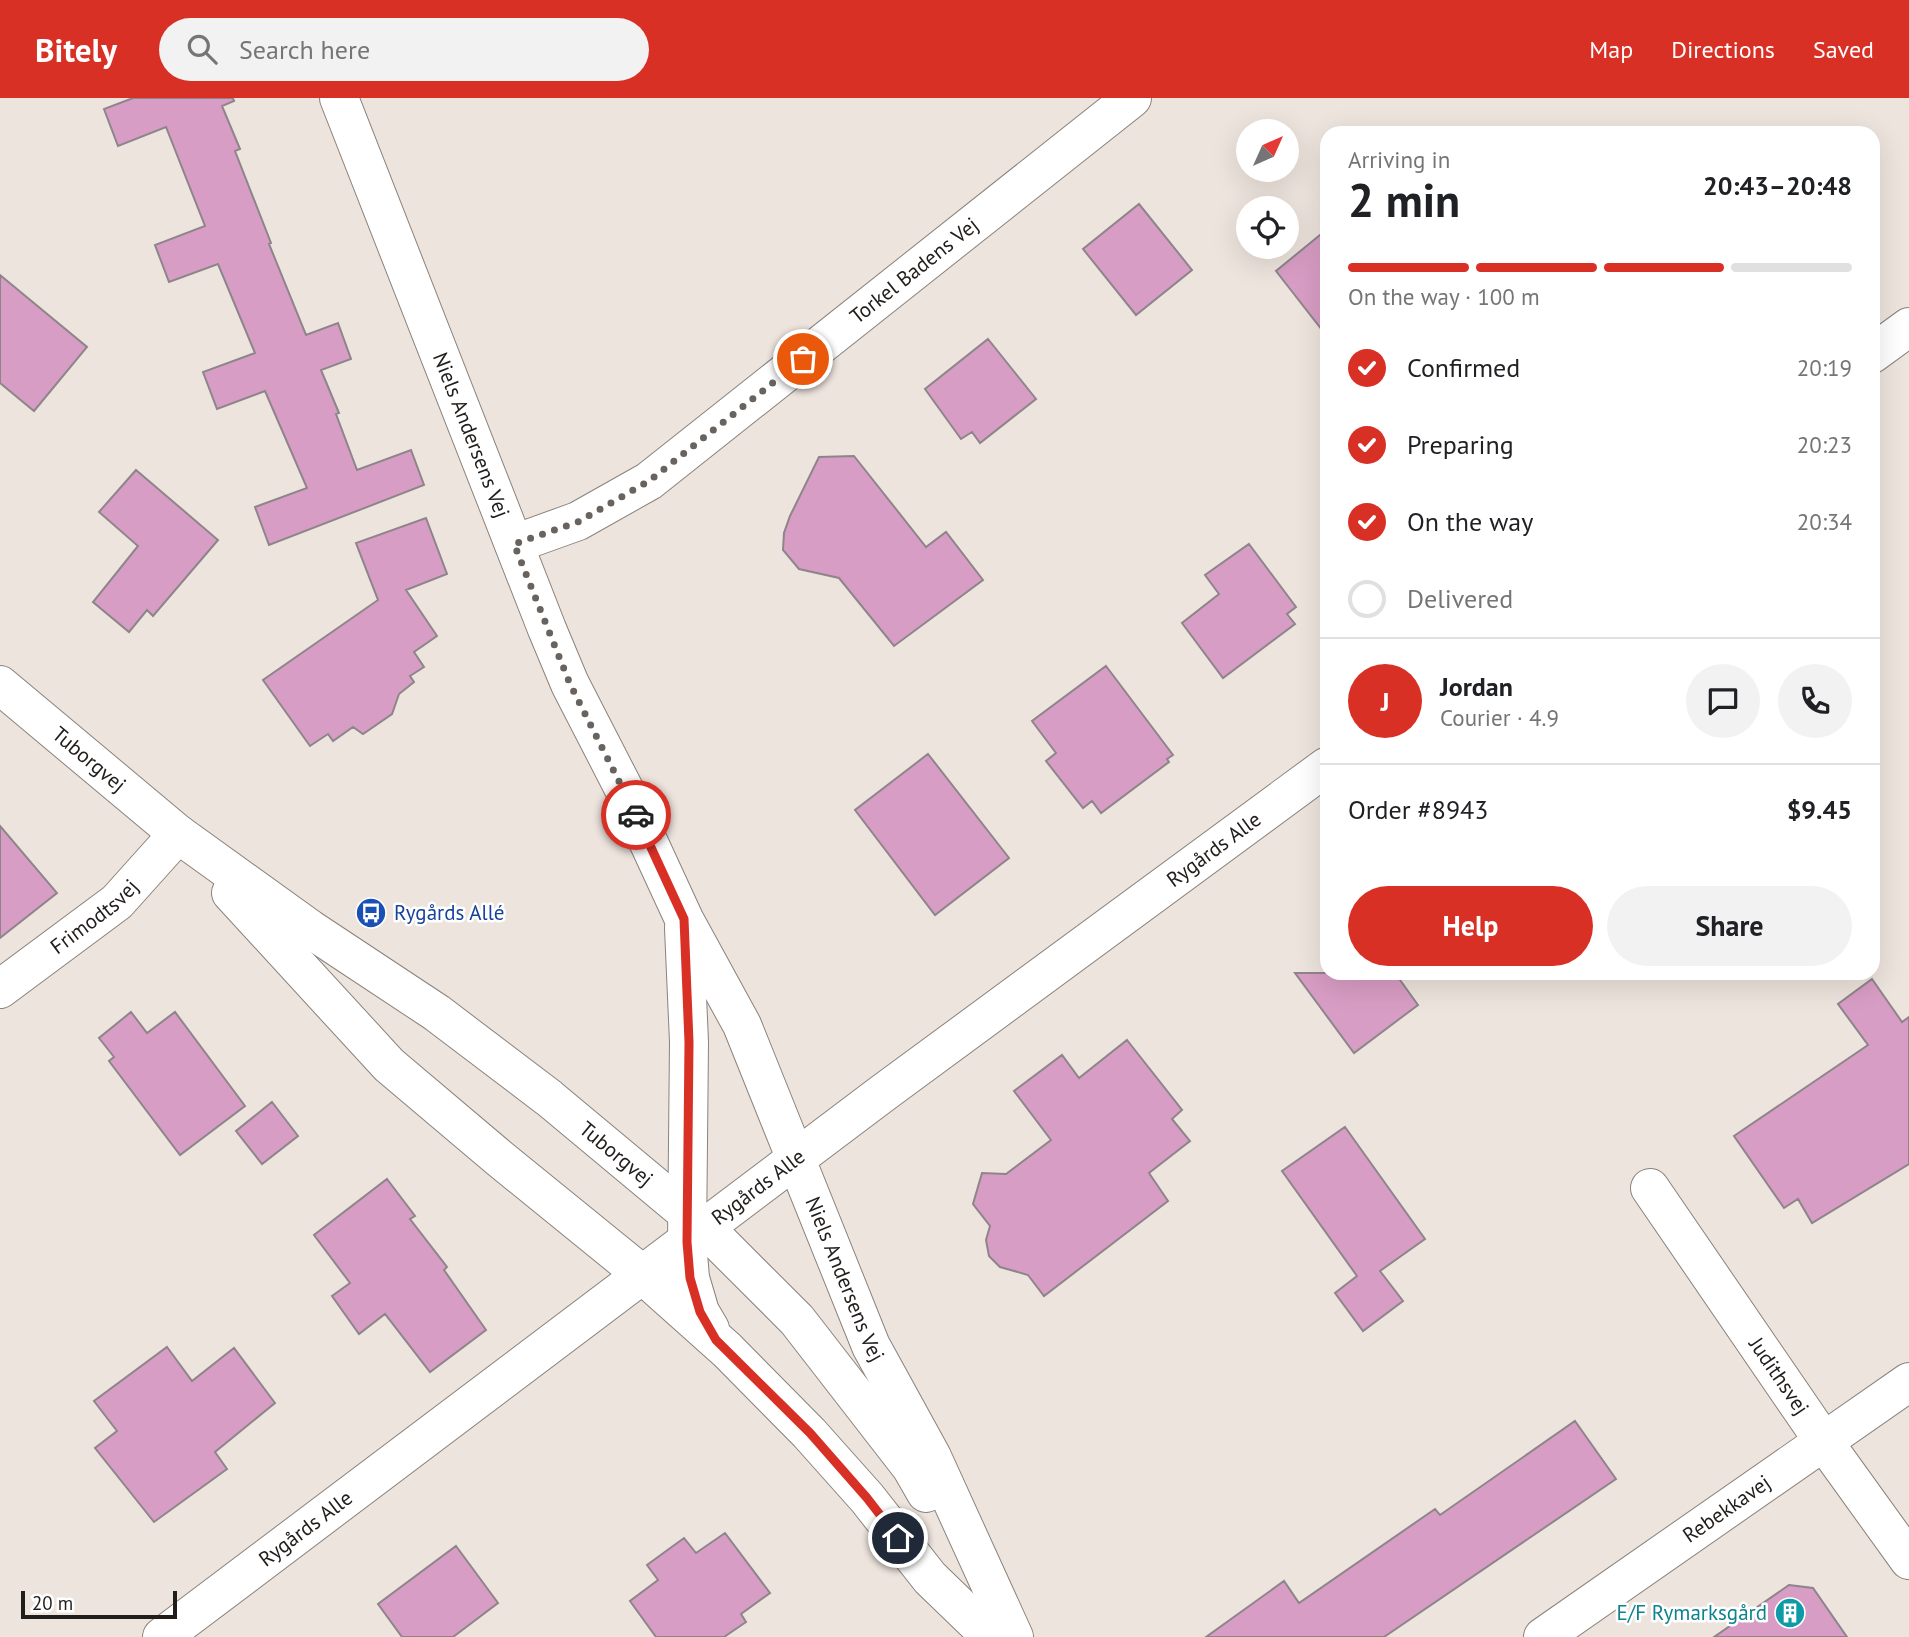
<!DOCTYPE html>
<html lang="en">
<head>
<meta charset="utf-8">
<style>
	:root { --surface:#fff; --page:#f2f2f2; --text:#202124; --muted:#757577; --line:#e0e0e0; --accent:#d93025 }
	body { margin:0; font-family:"PT Sans",sans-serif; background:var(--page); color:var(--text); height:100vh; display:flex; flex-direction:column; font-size:26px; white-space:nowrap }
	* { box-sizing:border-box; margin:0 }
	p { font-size:23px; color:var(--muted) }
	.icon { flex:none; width:38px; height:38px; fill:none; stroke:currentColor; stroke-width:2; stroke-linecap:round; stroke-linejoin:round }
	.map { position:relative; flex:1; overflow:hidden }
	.details { position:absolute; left:1320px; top:28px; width:560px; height:854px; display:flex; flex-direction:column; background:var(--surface); border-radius:21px; box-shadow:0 7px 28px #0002 }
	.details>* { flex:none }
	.needle { width:46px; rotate:45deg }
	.tools { position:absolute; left:1236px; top:21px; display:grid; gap:14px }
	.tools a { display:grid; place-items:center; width:63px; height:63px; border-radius:50%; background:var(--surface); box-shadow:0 7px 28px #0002; font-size:35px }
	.scale { position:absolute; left:21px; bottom:18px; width:156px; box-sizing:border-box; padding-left:7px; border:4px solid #201d1b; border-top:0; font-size:19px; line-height:24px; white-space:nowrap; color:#201d1b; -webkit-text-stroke:5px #fff; paint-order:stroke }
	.pin { position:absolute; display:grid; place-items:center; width:60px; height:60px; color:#fff; margin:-30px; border:4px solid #fff; border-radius:50%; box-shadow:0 2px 7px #0007 }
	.courier { position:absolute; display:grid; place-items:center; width:70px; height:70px; margin:-35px; border:5px solid #d93025; border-radius:50%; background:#fff; color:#222; box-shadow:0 2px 9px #0007 }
	.headline em { font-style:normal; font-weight:700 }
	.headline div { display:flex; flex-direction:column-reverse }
	.headline { display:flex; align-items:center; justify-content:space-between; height:119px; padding:0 28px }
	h1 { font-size:46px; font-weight:700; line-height:52px }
	.bar { display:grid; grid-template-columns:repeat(4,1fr); gap:10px 7px; align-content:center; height:84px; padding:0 28px }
	.bar i { height:9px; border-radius:5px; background:var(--line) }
	.bar .selected { background:var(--accent) }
	.bar p { grid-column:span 4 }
	.line { display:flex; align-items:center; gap:18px; padding:0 28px; border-top:2px solid var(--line) }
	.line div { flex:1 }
	.round { display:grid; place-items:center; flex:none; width:74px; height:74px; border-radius:37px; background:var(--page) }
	ol { padding:0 28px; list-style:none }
	li { display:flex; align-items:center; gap:21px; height:77px }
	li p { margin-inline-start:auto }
	li .icon { padding:7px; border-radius:50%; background:var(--accent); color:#fff; stroke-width:4 }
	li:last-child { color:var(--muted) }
	li i { width:38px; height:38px; border:4px solid var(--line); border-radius:50% }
	.primary-button { display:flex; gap:14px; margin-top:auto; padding:14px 28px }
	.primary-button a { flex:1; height:80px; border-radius:42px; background:var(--accent); color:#fff; font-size:28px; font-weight:700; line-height:80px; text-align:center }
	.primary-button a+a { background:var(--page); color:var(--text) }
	header { display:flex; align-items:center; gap:42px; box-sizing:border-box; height:98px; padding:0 35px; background:var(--accent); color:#fff }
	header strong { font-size:33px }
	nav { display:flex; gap:38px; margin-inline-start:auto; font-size:24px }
	.search { width:490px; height:63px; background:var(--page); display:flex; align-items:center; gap:18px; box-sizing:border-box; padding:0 24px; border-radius:38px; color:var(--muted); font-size:26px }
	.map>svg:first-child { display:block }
</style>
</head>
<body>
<header>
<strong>Bitely</strong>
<div class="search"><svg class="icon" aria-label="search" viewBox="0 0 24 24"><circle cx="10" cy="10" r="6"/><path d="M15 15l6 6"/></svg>Search here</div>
<nav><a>Map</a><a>Directions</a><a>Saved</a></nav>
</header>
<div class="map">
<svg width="1909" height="1539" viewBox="0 0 1909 1539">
	<rect width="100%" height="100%" fill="#ede4dd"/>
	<path fill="#d89dc4" stroke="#8e858b" stroke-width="2" d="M133 0H233L234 3 222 8 240 51 235 53 271 145 269 146 306 237 338 225 351 261 321 272 339 315 336 316 357 372 411 352 424 387 269 447 255 409 307 390 265 293 217 311 203 274 255 255 218 166 169 184 155 147 205 128 166 29 118 48 104 11Z
		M1139 106 1192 172 1136 217 1083 151Z
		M1326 132V237L1276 173Z
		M0 177 87 249 34 313 0 285Z
		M988 241 1036 301 980 345 972 334 961 341 925 291Z
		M854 358 926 449 946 434 983 482 894 548 839 480 799 471 783 452 784 435 790 418 819 359Z
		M136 372 218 442 153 518 147 512 129 534 93 504 138 448 99 414Z
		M426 420 447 476 406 492 437 538 414 554 424 569 410 578 414 584 399 596 392 616 363 636 353 629 333 643 328 636 310 648 263 582 378 502 356 445Z
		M1249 446 1296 509 1287 516 1295 526 1223 580 1182 525 1219 496 1205 477Z
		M1106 568 1173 657 1167 661 1169 664 1101 715 1092 703 1083 710 1046 663 1056 655 1032 623Z
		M928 656 1009 760 935 817 855 712Z
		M0 728 57 795 0 840Z
		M1295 875H1395L1418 907 1354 955Z
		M1872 881 1902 924 1909 919V1066L1812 1125 1798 1101 1784 1110 1734 1038 1868 947 1838 906Z
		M131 914 147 935 175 914 245 1008 180 1057 109 963 114 959 99 940Z
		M1127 942 1182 1012 1172 1021 1190 1043 1149 1075 1168 1103 1044 1198 1028 1177 1000 1169 989 1158 986 1142 990 1128 973 1106 982 1075 1006 1076 1051 1042 1014 993 1062 957 1079 980Z
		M272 1004 298 1038 262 1066 236 1033Z
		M1345 1029 1425 1141 1380 1173 1403 1203 1363 1233 1335 1195 1357 1178 1282 1073Z
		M387 1081 415 1118 410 1121 447 1169 444 1172 486 1232 430 1274 385 1216 359 1236 332 1198 350 1185 314 1137Z
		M167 1249 192 1283 234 1250 275 1305 215 1354 227 1371 154 1424 95 1350 117 1333 94 1303Z
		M1575 1323 1616 1381 1384 1539H1206L1284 1483 1299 1505 1435 1411 1440 1417Z
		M725 1435 770 1495 741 1516 746 1524 724 1539H656L630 1503 658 1482 647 1467 684 1440 696 1455Z
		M456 1448 498 1505 453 1539H402L378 1506Z
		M1789 1487 1813 1490 1847 1539H1714Z"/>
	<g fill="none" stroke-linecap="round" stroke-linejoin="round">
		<g stroke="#8a827c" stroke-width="40">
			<g id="street">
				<path d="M1872 256 1909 229"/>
				<path id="s1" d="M514 446 578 423 649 383 1132 0"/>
				<path id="s2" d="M0 891 117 804 178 736"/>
				<path id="s3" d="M1650 1090 1824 1344 1909 1462"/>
				<path id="s4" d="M162 1539 883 995 1326 669"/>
				<path id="s5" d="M1543 1539 1909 1284"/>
			</g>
		</g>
		<g stroke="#8a827c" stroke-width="40">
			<g id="secondary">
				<path id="s6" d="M339 0 547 531 570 586 624 691 684 821 742 927 871 1248 932 1359 1014 1539"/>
				<path id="s7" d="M0 587 178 736 310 831 437 915 549 1000 705 1130 797 1222 911 1369 926 1395"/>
				<path d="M231 795 389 967 499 1060 643 1177 727 1252 809 1335 867 1400 930 1480 991 1539"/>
				<path d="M684 830 689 944 687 1144 690 1180 700 1214 710 1231"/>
			</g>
		</g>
		<use href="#street" stroke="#fff" stroke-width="38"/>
		<use href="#secondary" stroke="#fff" stroke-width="38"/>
	</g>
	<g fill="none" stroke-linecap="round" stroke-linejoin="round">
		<path stroke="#68635f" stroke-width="7" stroke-dasharray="0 12.6" d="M636 717 570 586 514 446 578 424 649 383 803 261"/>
		<path stroke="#d93025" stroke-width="9" d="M636 717 684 821 689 944 687 1144 690 1180 700 1214 716 1242 810 1335 867 1400 898 1440"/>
	</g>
	<defs>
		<g id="bus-disc" transform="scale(1.575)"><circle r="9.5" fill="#1a4fb4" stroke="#fff"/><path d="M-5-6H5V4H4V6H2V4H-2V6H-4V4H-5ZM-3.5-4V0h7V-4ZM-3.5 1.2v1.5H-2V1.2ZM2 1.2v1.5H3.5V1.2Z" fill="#fff"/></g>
		<g id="building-disc" transform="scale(1.575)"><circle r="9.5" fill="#0f9aa8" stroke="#fff"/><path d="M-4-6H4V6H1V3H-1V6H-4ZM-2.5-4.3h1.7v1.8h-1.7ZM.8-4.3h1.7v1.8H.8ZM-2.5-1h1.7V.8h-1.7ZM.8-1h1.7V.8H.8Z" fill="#fff"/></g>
	</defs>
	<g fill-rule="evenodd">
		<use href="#bus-disc" x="371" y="815"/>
		<use href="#building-disc" x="1790" y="1515"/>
	</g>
	<g text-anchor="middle" stroke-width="5" stroke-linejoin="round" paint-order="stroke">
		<g font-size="21" fill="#201d1b" stroke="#fff">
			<text dy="7" stroke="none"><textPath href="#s1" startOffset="488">Torkel Badens Vej</textPath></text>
			<text dy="7" stroke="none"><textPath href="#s6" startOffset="362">Niels Andersens Vej</textPath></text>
			<text dy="7" stroke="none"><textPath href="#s7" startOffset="116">Tuborgvej</textPath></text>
			<text dy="7" stroke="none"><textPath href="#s4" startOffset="1314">Rygårds Alle</textPath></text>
			<text dy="7" stroke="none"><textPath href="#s2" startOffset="119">Frimodtsvej</textPath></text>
			<text dy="7" stroke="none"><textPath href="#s7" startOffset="775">Tuborgvej</textPath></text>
			<text dy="7" stroke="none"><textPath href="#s4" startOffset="747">Rygårds Alle</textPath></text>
			<text dy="7" stroke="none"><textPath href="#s6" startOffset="1286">Niels Andersens Vej</textPath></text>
			<text dy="7" stroke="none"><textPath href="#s3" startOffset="228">Judithsvej</textPath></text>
			<text dy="7" stroke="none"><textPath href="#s5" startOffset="224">Rebekkavej</textPath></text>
			<text dy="7" stroke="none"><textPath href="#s4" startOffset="180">Rygårds Alle</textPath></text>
		</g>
		<g font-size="21" fill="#164399" stroke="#fff" text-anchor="start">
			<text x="394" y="822">Rygårds Allé</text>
		</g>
		<g font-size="21" fill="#0d838f" stroke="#fff" text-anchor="end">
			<text x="1767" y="1522">E/F Rymarksgård</text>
		</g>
	</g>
</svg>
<div class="tools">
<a><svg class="needle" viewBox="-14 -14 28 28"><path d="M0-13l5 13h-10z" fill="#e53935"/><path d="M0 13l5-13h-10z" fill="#757577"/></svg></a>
<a><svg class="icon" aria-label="locate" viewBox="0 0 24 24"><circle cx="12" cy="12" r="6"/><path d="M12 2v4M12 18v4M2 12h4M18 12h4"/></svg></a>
</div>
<div class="scale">20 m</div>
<div class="pin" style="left:803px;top:261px;background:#ea580c"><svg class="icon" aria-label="bag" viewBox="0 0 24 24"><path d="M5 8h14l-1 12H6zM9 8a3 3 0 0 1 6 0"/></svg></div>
<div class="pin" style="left:898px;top:1440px;background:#1f2937"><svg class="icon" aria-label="home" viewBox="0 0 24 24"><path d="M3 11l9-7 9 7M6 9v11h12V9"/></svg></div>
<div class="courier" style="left:636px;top:717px"><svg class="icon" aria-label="car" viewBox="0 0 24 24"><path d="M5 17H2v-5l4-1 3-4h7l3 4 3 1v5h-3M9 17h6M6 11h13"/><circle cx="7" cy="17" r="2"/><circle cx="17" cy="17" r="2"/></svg></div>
<section class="details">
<div class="headline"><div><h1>2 min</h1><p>Arriving in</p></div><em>20:43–20:48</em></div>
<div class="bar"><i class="selected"></i><i class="selected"></i><i class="selected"></i><i></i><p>On the way · 100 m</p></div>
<ol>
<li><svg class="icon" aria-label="check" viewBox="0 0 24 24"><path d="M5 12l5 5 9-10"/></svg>Confirmed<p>20:19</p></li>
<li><svg class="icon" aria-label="check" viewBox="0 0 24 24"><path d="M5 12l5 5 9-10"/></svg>Preparing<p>20:23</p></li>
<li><svg class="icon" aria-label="check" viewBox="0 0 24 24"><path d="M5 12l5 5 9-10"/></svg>On the way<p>20:34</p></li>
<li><i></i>Delivered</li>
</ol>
<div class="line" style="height:126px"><b class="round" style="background:var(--accent);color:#fff">J</b><div><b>Jordan</b><p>Courier · 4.9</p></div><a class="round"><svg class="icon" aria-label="chat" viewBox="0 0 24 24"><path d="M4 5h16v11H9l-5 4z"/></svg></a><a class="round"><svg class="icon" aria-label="phone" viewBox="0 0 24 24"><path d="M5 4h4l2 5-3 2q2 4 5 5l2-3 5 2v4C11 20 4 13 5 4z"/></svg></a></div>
<div class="line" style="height:91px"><div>Order #8943</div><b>$9.45</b></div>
<div class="primary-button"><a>Help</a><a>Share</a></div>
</section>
</div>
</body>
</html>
